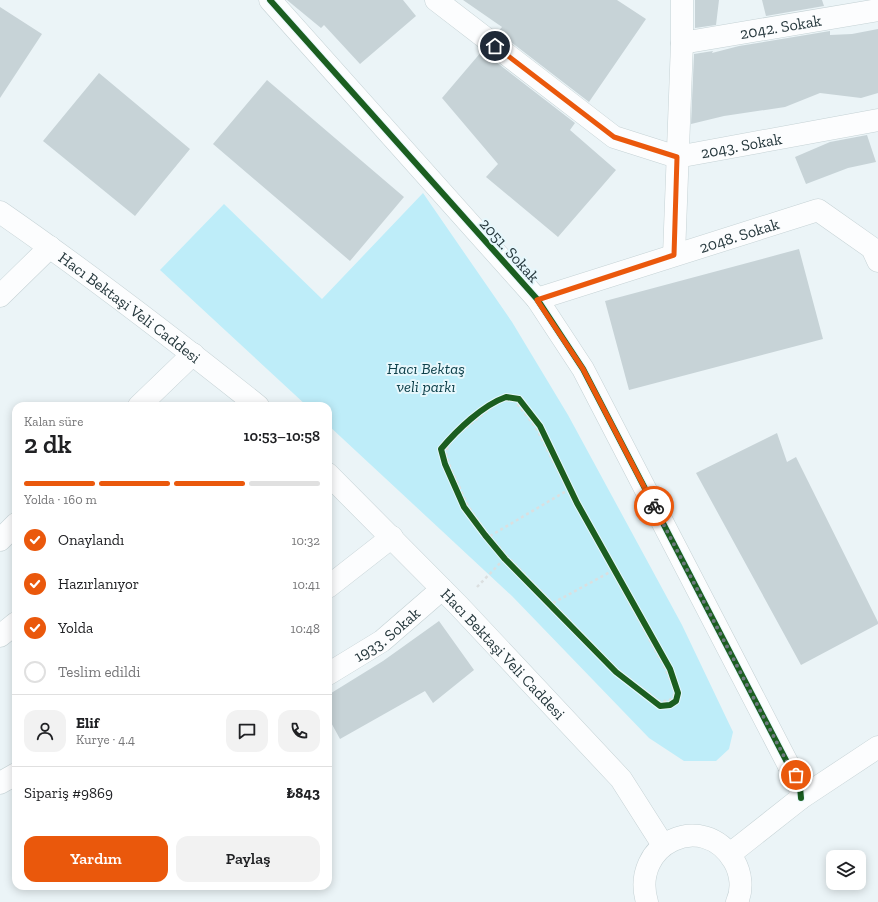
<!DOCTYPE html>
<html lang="tr">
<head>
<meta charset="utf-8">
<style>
	:root { --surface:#fff; --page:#f2f2f2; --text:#202124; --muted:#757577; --line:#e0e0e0; --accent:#ea580c }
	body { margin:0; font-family:"Zilla Slab",serif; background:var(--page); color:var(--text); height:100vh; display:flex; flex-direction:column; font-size:15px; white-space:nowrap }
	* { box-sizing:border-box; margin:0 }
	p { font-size:13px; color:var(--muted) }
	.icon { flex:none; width:22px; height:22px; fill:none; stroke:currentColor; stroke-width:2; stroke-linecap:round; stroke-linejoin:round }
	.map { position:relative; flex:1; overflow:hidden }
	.side { position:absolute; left:12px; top:402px; width:320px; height:488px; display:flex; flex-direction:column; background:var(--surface); border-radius:12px; box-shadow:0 2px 10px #0003 }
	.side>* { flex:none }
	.tools { position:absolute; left:826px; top:850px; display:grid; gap:8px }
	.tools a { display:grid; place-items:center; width:40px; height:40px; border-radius:8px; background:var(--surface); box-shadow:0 2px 10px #0003; font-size:20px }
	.pin { position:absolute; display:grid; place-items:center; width:34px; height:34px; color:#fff; margin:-17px; border:2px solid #fff; border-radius:50%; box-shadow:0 1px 4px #0007 }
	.courier { position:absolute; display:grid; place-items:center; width:40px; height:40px; margin:-20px; border:3px solid #ea580c; border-radius:50%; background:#fff; color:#222; box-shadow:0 1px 5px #0007 }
	.summary em { font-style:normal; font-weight:600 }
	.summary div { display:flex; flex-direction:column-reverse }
	.summary { display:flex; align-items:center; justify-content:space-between; height:68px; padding:0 12px }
	h1 { font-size:26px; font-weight:600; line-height:30px }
	.bar { display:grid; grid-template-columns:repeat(4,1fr); gap:6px 4px; align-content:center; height:48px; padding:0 12px }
	.bar i { height:5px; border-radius:3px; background:var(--line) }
	.bar .on { background:var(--accent) }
	.bar p { grid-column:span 4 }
	.line { display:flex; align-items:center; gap:10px; padding:0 12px; border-top:1px solid var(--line) }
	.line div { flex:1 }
	.round { display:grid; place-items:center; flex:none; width:42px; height:42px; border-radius:12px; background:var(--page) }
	ol { padding:0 12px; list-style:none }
	li { display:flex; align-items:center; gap:12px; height:44px }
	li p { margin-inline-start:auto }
	li .icon { padding:4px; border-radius:50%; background:var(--accent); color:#fff; stroke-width:4 }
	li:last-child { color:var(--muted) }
	li i { width:22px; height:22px; border:2px solid var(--line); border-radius:50% }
	.action { display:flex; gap:8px; margin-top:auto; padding:8px 12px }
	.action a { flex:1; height:46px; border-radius:12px; background:var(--accent); color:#fff; font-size:16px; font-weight:600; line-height:46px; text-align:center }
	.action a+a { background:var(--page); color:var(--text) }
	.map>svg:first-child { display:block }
</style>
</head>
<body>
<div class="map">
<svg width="878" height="902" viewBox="0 0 878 902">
	<rect width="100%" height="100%" fill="#ebf4f7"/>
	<path fill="#beedf9" d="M423 193 512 322 568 415 682 625 733 732 729 749 716 761H684L649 738 512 596 328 425V406H307L160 270 224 204 322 299Z"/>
	<path fill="#c7d3d7" d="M287 0H403L416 16 360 64 324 25 321 28Z
		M463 0H617L646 19 589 102 498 32 502 27Z
		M695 0H719L716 25 695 28Z
		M762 0H822L824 6 766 16Z
		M0 7 42 34 0 98Z
		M878 29V93L861 98 820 93 785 107 724 116 691 124 694 54 713 51 712 53 739 46 830 31V35L852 34Z
		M482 51 575 123 570 130 616 170 558 237 486 177 498 164 442 98Z
		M99 73 190 149 135 216 43 141Z
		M267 80 404 197 350 261 213 144Z
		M867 135 876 162 848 168 806 184 795 157 830 142Z
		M799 249 823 339 629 390 605 301Z
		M777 433 787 462 796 457 878 622V624L801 665 696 473Z
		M439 621 474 670 433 703 425 691 340 739 328 717V695L383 661Z"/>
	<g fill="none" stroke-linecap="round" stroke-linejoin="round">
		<g stroke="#c5d2d5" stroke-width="23">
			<g id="minor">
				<path d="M270 0 537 299 583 369 789 766"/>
				<path id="s1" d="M436 0 614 137 677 157 878 120"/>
				<path id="s2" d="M682 43 878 10"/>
				<path d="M674 255 682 43V0"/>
				<path d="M0 296 50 247"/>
				<path id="s3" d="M537 299 818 210 872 248 878 261"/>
				<path d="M139 406 193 354"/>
				<path d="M0 540 16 524"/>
				<path d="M328 587 392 537"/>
				<path d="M0 636 16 623"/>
				<path id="s4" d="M328 674 382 641 442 589"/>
				<path d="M0 783 16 774"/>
			</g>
		</g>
		<g stroke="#c5d2d5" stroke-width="23">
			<g id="tertiary">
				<path id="s5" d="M0 212C88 273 174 339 258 406"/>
				<path id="s6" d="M328 474 459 606 621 779 663 845"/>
				<path d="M789 766C797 776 801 785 801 798"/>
				<path d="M730 854 801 798 878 747"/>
				<path d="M647 902C630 844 703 809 734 861 741 873 743 889 737 902"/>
			</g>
		</g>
		<path stroke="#dbdfe0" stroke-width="2.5" stroke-dasharray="3 3" stroke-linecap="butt" d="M507 400 515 401 536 428 575 504 665 668 674 689V695L669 701H659L618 670 507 556 487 533 468 506 449 464 446 453 448 446 456 436 497 403Z
			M490 536 568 490
			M477 587 507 556
			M553 603 612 571"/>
		<use href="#minor" stroke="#fcfdfe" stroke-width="22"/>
		<use href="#tertiary" stroke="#fcfdfe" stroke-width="22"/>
		<g stroke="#e6f7fc" stroke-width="8">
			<path id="cycleway" d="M270 0 537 299 583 369 789 766C797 776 801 785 801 798
				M506 397 519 399 540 426 577 503 670 669 678 693 676 701 670 705 660 706 616 672 505 559 485 535 464 507 445 464 441 449C457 430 483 405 506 397Z"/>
		</g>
		<use href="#cycleway" stroke="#1b5e20" stroke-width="6"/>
	</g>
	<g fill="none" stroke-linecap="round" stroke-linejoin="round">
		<path stroke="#6b7a7e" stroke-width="4" stroke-dasharray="0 7.2" d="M654 506 789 766 796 775"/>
		<path stroke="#ea580c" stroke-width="5" d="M495 46 614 137 677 157 674 255 537 300 583 369 654 506"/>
	</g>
	<g text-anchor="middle" stroke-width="4" stroke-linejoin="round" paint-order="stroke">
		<g font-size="16" fill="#26383d" stroke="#e6f7fc">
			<text dy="6" stroke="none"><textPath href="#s2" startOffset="100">2042. Sokak</textPath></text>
			<text dy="6" stroke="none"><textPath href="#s1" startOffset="356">2043. Sokak</textPath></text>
			<text dy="6" stroke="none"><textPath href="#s3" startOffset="212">2048. Sokak</textPath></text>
			<text transform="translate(510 250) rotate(48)" y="6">2051. Sokak</text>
			<text dy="6" stroke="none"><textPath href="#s5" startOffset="161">Hacı Bektaşi Veli Caddesi</textPath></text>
			<text dy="6" stroke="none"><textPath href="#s4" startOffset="71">1933. Sokak</textPath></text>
			<text dy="6" stroke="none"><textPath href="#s6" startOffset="251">Hacı Bektaşi Veli Caddesi</textPath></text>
		</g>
		<g font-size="16" font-style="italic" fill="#0f414b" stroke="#e6f7fc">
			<text x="426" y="374">Hacı Bektaş<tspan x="426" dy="18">veli parkı</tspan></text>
		</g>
	</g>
</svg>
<div class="tools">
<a><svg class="icon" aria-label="layers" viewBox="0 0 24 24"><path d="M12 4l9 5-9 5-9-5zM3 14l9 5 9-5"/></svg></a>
</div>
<div class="pin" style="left:796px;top:775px;background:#ea580c"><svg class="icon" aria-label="bag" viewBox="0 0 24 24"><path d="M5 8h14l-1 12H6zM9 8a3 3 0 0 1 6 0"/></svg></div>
<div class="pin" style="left:495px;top:46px;background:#1f2937"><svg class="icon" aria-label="home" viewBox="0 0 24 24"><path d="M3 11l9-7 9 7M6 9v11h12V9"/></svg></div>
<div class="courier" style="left:654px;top:506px"><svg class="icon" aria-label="bike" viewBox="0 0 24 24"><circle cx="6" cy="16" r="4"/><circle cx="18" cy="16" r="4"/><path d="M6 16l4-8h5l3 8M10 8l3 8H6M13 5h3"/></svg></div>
<section class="side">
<div class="summary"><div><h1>2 dk</h1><p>Kalan süre</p></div><em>10:53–10:58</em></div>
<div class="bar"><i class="on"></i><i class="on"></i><i class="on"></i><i></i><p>Yolda · 160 m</p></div>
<ol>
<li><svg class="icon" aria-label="check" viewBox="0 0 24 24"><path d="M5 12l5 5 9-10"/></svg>Onaylandı<p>10:32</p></li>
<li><svg class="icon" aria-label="check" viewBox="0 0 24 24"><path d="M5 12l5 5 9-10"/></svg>Hazırlanıyor<p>10:41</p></li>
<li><svg class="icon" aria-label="check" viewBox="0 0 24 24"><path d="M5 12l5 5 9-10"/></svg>Yolda<p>10:48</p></li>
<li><i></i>Teslim edildi</li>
</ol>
<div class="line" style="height:72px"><a class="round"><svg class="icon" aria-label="person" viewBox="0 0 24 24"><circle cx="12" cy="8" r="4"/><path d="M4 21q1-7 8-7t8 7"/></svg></a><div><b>Elif</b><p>Kurye · 4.4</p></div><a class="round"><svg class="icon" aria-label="chat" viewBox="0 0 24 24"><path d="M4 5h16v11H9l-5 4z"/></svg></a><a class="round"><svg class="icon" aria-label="phone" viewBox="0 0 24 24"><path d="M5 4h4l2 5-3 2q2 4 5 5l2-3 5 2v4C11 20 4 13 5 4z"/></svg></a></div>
<div class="line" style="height:52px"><div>Sipariş #9869</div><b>₺843</b></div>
<div class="action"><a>Yardım</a><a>Paylaş</a></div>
</section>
</div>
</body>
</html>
